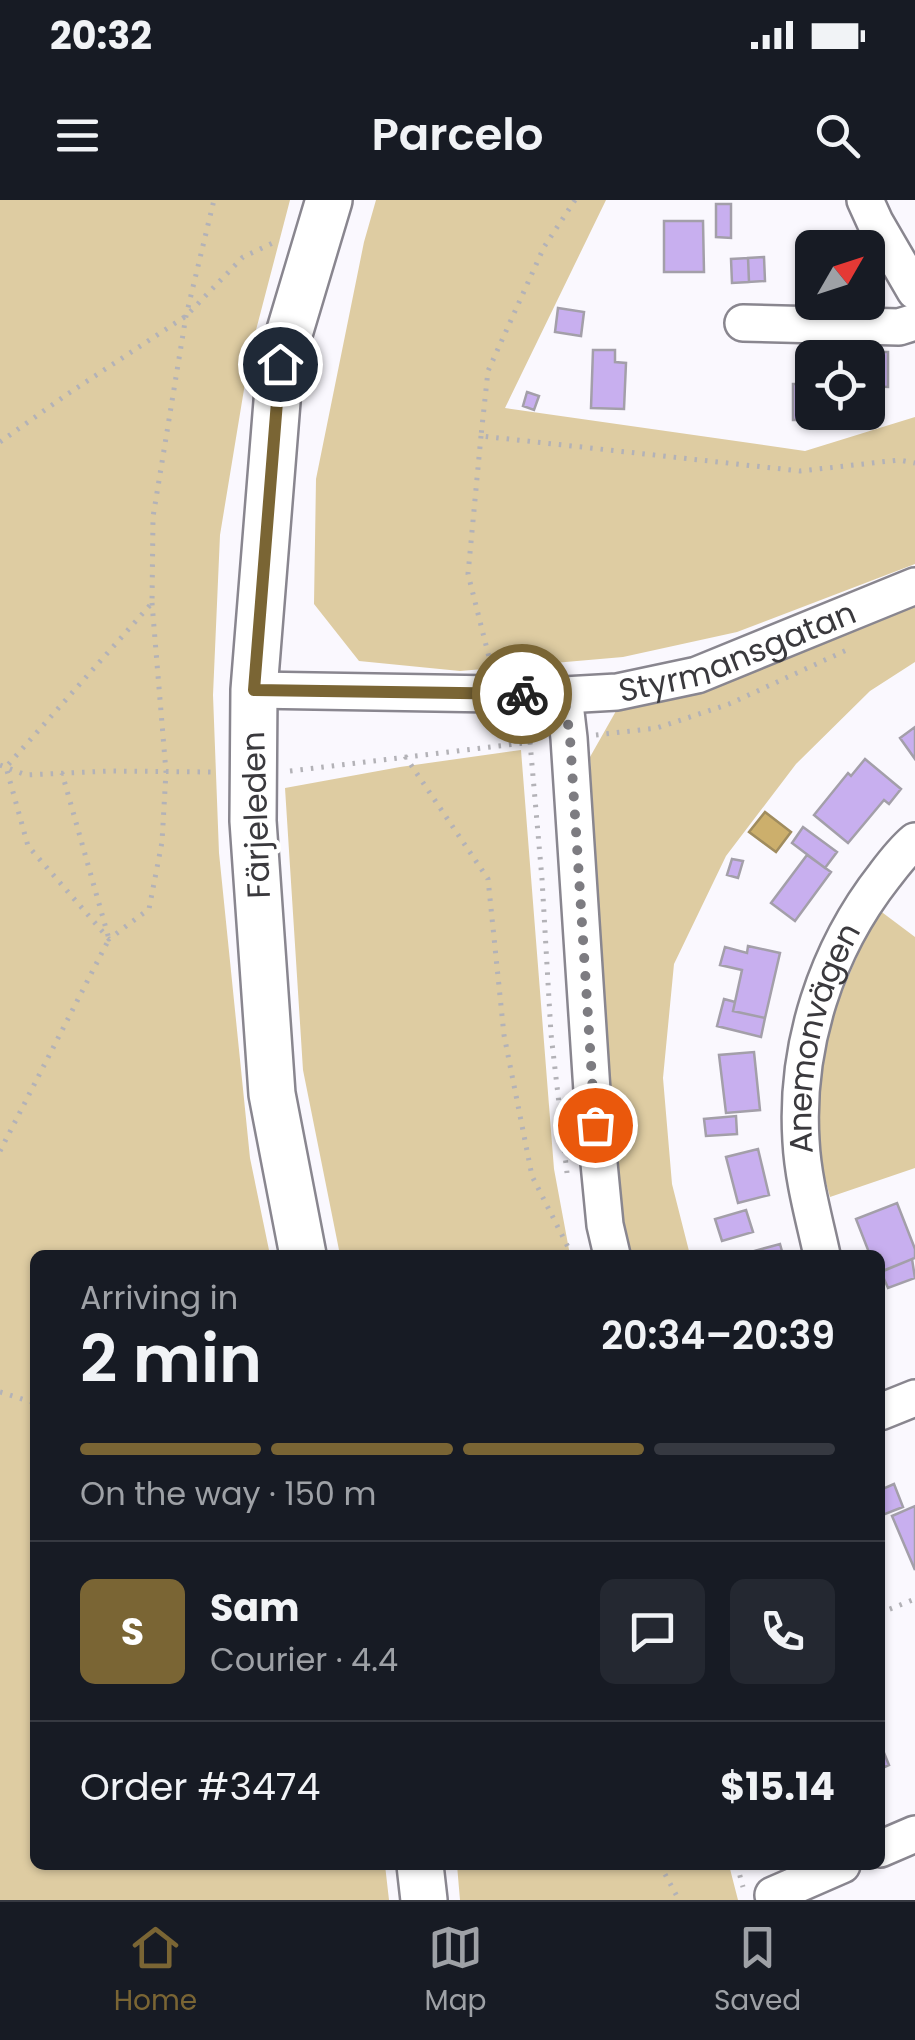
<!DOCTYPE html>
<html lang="en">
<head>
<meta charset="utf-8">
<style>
	:root { --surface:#171b24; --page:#242831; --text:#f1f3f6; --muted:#9ea1a6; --line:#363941; --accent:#7a6534 }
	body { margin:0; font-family:Poppins,sans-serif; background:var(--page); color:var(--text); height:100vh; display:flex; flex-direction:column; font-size:38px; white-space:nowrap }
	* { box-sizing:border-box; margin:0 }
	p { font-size:32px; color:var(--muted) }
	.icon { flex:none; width:55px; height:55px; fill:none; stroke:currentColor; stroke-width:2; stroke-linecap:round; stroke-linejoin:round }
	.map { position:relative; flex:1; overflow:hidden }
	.drawer { position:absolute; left:30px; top:1050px; width:855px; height:620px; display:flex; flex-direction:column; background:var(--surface); border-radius:15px; box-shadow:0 2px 8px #0004 }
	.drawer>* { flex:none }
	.needle { width:65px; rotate:51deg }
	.controls { position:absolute; left:795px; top:30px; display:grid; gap:20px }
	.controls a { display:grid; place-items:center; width:90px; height:90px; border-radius:15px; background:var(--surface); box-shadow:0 2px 8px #0004; font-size:50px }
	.pin { position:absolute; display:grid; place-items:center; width:85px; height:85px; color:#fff; margin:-42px; border:5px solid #fff; border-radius:50%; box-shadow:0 2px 10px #0007 }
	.courier { position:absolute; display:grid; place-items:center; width:100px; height:100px; margin:-50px; border:8px solid #7a6534; border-radius:50%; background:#fff; color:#222; box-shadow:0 2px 12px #0007 }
	.head em { font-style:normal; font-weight:600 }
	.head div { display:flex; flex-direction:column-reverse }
	.head { display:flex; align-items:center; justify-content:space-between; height:170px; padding:0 50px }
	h1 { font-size:65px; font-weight:600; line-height:75px }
	.bar { display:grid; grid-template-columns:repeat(4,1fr); gap:15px 10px; align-content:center; height:120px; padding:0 50px }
	.bar i { height:12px; border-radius:8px; background:var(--line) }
	.bar .on { background:var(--accent) }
	.bar p { grid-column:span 4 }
	.line { display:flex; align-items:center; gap:25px; padding:0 50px; border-top:2px solid var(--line) }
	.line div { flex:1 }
	.round { display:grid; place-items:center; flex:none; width:105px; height:105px; border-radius:15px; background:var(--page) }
	.status { display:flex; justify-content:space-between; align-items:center; height:70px; padding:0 50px; background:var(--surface); direction:ltr }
	.status svg { height:28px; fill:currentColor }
	header { display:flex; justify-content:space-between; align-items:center; height:130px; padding:0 50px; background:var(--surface); font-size:45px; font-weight:600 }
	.tab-bar { display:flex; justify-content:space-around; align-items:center; height:140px; border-top:2px solid var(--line); background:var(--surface); font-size:28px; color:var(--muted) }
	.tab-bar a { display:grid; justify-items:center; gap:5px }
	.tab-bar .on { color:var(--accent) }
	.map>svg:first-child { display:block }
</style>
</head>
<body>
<div class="status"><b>20:32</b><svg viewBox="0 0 49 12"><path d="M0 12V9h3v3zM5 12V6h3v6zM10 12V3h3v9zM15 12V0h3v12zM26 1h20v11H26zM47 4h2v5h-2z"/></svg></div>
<header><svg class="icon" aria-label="menu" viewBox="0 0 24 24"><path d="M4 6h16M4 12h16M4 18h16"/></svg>Parcelo<svg class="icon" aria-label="search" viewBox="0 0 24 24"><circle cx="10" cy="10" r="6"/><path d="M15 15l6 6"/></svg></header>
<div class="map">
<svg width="915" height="1700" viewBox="0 0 915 1700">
	<rect width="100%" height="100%" fill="#faf8fe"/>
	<path fill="#decca2" d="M0 0H290L250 153 220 335 213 495 219 653 250 958 270 1055H35V1665H385L389 1700H0Z
		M376 0H606L505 208 805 251 915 217V364L737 432 623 457 460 471 359 461 314 404 316 279 364 42Z
		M915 405V462L870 491 796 564 726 656 674 764 663 878 672 984 690 1055H628L621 1027 607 886 590 557 616 511 696 493Z
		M521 550 554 969 570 1055H340L303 870 285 588 400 567Z
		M879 710 915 737V968L830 997C822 968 814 938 815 907 819 837 849 772 879 710Z
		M457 1665H729L738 1700H460Z"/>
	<path fill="#ccaf6c" stroke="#a08c5e" stroke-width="2.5" d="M765 612 791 632 776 652 749 632Z"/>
	<path fill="#c8afef" stroke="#a39fa9" stroke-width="2.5" d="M716 4H731V38L716 37Z
		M664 21H703L704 72H664Z
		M764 57 765 81 749 82 748 58Z
		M748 58 749 82 732 83 731 59Z
		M558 108 584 112 581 136 555 132Z
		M593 150H615V162L626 163 624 209 591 208Z
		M849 152H888V187L868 186V158H849Z
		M793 184H812V212H815V220H793Z
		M527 192 539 196 534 210 523 206Z
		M915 527V559L900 538Z
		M865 559 901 589 889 604 884 600 848 643 814 615 848 573 851 576Z
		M803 627 837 652 825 668 792 643Z
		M807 655 831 672 795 721 771 703Z
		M732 659 743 661 738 678 727 675Z
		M748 746 780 753 765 818 733 811 742 770 720 765 725 747 747 753Z
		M724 799 735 802 733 811 765 818 761 837 717 826Z
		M754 852 760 910 726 913 719 855Z
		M736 916 737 934 706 936 704 919Z
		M758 949 769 995 738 1003 726 957Z
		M897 1003 915 1049V1058L880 1072V1055H870L856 1019Z
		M746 1010 753 1032 722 1041 715 1019Z
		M780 1044 783 1055H748L747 1053Z
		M912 1059 915 1078 888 1088 881 1072Z
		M894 1284 903 1307 880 1316V1290Z
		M915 1306V1370L892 1316Z
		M880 1543 889 1565 880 1569Z"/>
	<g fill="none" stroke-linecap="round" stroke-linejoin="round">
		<g stroke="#89868f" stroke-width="40">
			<g id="minor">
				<path d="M865 0 875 22 915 91"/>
				<path d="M743 123 899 127 915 122"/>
				<path id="s1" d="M254 490 564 495 617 492 697 475 915 386"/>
				<path d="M564 495 569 538 592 891 605 1025 612 1055"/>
				<path id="s2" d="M822 1055C814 1018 803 980 801 941 795 846 826 750 885 675 894 663 903 651 915 641"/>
				<path d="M880 1212 915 1198"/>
				<path d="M880 1649 915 1634"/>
				<path d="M773 1695 842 1665"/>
			</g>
		</g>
		<g stroke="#89868f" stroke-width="50">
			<path id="major" d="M303 1055 272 894 253 621 254 490 280 164 329 0
				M420 1665 424 1700"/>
		</g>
		<path stroke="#b3b2b7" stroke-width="5" stroke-dasharray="2.5 8" stroke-linecap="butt" d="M575 0 544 47 488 171 481 236 800 271 899 260 915 263
			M481 236 468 374 491 465
			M0 242 66 195 186 116 243 57 279 40
			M152 403 166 572 162 642 149 709 109 739 28 646 6 567 152 403 153 317 186 116 214 0
			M596 535 657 528 729 504 849 449
			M530 542 542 679 551 834 567 973
			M405 556 488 679 504 835 532 976 572 1055
			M0 565 26 575 110 571 211 572
			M290 571 540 541
			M0 951 109 739 62 573
			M0 1192 35 1203
			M880 1413 915 1399
			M660 1665 679 1700
			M737 1665 743 1687"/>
		<use href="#minor" stroke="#fff" stroke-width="35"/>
		<use href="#major" stroke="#fff" stroke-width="45"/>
	</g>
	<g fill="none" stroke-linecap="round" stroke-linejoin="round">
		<path stroke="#7d7c81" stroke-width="10" stroke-dasharray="0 18" d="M522 494 564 495 570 538 595 925"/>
		<path stroke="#7a6534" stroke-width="12" d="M280 164 254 490 522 494"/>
	</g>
	<g text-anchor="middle" stroke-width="9" stroke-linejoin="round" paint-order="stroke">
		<g font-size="32" fill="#3a393d" stroke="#fff">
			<text dy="11" stroke="none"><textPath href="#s1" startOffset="490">Styrmansgatan</textPath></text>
			<text transform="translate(256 615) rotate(-92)" y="11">Färjeleden</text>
			<text dy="11" stroke="none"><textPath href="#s2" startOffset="222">Anemonvägen</textPath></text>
		</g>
	</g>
</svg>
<div class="controls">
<a><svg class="needle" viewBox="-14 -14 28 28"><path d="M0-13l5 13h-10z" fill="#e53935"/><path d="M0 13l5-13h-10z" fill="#9ea1a6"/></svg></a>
<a><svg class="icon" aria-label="locate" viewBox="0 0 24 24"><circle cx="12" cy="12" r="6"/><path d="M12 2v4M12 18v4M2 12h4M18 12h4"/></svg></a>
</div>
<div class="pin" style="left:595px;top:925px;background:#ea580c"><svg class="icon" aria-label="bag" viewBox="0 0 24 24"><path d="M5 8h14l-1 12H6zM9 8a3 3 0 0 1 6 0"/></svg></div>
<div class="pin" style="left:280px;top:164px;background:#1f2937"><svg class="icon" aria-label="home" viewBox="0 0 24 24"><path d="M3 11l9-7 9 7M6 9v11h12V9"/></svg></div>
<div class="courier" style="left:522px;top:494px"><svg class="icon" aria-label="bike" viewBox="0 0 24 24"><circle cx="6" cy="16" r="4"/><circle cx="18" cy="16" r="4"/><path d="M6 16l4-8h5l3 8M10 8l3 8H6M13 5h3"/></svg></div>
<section class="drawer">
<div class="head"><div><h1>2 min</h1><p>Arriving in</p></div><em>20:34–20:39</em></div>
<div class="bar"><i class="on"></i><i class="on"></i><i class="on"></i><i></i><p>On the way · 150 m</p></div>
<div class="line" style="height:180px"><b class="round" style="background:var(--accent);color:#fff">S</b><div><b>Sam</b><p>Courier · 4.4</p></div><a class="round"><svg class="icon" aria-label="chat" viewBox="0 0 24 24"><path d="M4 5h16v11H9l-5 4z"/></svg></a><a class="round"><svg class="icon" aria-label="phone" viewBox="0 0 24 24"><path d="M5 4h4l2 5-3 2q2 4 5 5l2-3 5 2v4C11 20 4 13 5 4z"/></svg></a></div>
<div class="line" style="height:130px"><div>Order #3474</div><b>$15.14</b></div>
</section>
</div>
<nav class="tab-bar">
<a class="on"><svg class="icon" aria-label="home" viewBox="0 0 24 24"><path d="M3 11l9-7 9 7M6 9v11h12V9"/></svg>Home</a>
<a><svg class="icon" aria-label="map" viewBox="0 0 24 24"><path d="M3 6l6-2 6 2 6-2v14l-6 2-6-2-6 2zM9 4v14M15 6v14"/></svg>Map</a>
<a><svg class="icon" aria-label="saved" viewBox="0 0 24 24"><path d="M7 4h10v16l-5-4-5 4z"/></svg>Saved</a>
</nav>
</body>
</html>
